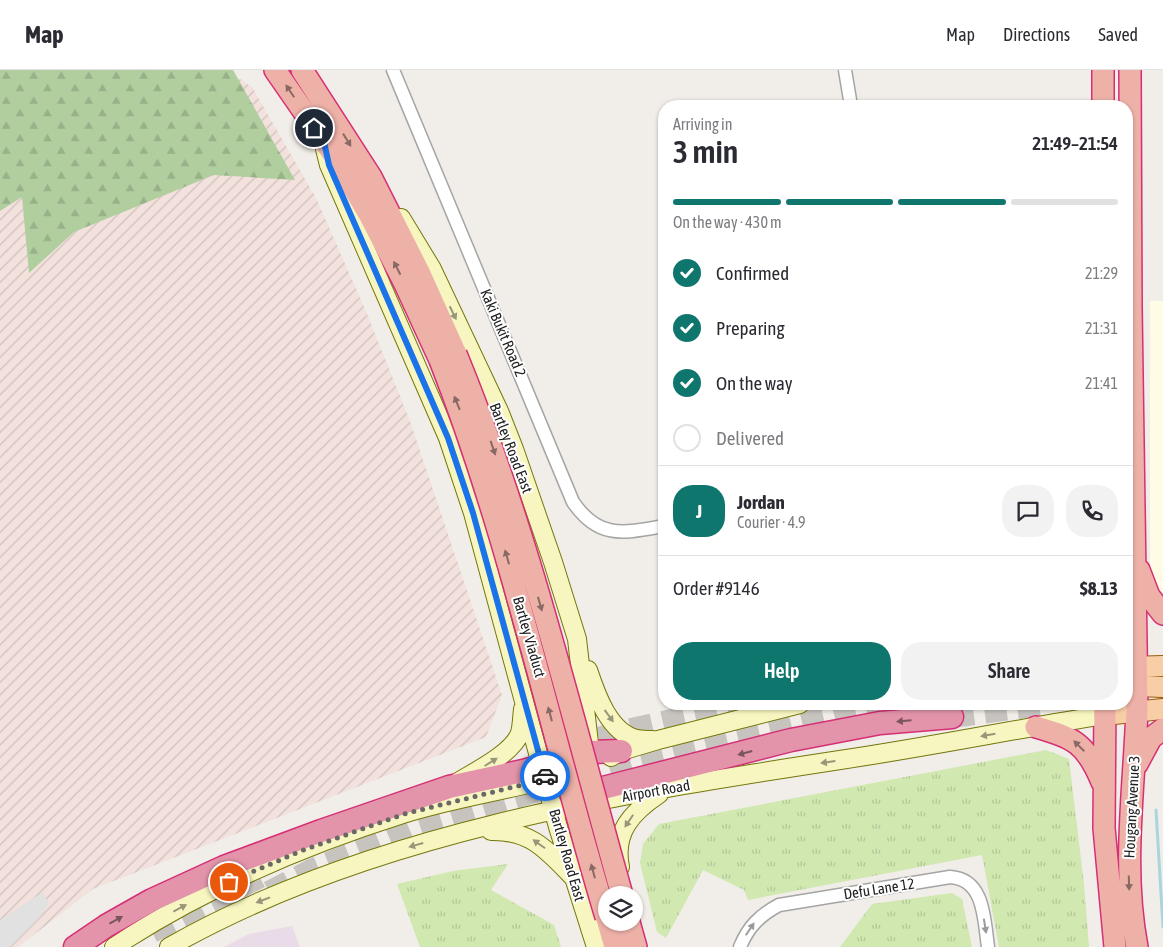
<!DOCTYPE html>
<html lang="en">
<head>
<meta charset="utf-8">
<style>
	:root { --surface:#fff; --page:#f2f2f3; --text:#2b2b33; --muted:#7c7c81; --line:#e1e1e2; --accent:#0f766e }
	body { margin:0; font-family:"Asap Condensed",sans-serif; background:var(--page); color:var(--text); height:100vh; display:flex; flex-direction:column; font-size:19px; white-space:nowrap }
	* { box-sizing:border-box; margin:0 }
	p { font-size:16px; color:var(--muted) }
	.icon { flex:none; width:28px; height:28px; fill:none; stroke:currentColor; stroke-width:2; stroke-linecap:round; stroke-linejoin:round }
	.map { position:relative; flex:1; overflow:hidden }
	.details { position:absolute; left:658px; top:30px; width:475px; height:610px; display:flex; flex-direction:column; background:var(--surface); border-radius:20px; box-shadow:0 1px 4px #0004 }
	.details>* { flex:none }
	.controls { position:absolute; left:598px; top:816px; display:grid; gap:10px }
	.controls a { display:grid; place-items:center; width:45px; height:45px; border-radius:50%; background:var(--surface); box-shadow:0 1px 4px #0004; font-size:25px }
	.pin { position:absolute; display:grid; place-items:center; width:42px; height:42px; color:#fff; margin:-21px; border:2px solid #fff; border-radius:50%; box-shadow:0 1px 5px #0007 }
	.courier { position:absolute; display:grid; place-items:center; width:50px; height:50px; margin:-25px; border:4px solid #1a73e8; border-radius:50%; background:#fff; color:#222; box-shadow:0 1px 6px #0007 }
	.summary em { font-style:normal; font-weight:600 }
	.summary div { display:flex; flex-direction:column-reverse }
	.summary { display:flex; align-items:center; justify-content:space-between; height:85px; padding:0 15px }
	h1 { font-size:32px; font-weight:600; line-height:38px }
	.bar { display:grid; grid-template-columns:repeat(4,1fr); gap:8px 5px; align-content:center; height:60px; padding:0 15px }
	.bar i { height:6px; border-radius:4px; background:var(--line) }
	.bar .active { background:var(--accent) }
	.bar p { grid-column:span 4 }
	.line { display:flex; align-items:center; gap:12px; padding:0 15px; border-top:1px solid var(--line) }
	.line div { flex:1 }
	.round { display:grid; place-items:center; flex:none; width:52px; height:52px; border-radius:20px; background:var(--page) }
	ol { padding:0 15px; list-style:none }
	li { display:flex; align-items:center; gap:15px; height:55px }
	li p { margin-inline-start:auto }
	li .icon { padding:5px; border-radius:50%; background:var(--accent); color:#fff; stroke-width:4 }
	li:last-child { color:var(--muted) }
	li i { width:28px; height:28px; border:2px solid var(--line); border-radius:50% }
	.button { display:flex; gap:10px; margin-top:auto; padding:10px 15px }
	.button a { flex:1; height:58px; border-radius:20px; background:var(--accent); color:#fff; font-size:20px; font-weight:600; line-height:58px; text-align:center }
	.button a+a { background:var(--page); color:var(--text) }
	header { display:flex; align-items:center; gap:30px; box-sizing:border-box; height:70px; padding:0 25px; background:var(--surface); border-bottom:1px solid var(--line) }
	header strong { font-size:24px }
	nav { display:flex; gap:28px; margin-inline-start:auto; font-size:18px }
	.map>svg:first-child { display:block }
</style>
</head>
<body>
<header>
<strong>Map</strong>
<nav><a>Map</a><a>Directions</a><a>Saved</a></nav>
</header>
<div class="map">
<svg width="1163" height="877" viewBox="0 0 1163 877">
	<defs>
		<pattern id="military-furrows" width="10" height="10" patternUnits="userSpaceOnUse" patternTransform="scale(1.25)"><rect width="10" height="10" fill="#f2e1dd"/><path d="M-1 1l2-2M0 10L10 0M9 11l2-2" fill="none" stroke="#cfc1bd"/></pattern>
		<pattern id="grass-tufts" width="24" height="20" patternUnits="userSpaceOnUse" patternTransform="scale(1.25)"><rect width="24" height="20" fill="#d1e8b1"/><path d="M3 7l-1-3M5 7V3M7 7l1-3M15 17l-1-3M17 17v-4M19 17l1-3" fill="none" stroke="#b3c798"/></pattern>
		<pattern id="forest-firs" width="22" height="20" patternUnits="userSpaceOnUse" patternTransform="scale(1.25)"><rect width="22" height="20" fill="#b1ce9f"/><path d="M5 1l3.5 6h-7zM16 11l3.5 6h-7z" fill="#98b189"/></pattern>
	</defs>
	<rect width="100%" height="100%" fill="#f1ede8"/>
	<path fill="#eadbe8" d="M292 856 300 877H224L249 864Z"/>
	<path fill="#fefce5" d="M1150 231H1163V523L1150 511Z"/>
	<path fill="url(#military-furrows)" d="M240 9 252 17 316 128 365 239 410 351 502 625 486 667 93 819 18 877H0V100Z"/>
	<path fill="url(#grass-tufts)" d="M1046 680 1069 689 1084 814 1089 877H999L982 785 748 830 744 820 703 800 666 868 657 862 640 793 643 774 659 754Z
		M508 794 491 820 554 855 561 877H420L397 814 453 801Z
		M952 823 962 829 972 877H840L872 834Z"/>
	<path fill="url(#forest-firs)" d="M0 0H233L295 110 214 105 74 162 29 203 22 127 0 141Z"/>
	<path fill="#e1e1e1" d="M43 822 49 833 40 847 10 877H0V850Z"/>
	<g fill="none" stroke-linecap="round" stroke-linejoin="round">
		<path stroke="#abd5dc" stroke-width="3" d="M1156 740 1163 857"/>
		<path stroke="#c7c4c0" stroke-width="22" stroke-dasharray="22 11" stroke-linecap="butt" d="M1126 628 1163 630
			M952 647 1049 634
			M567 677 623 661 743 634
			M269 822 311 800 411 759 636 691 838 641 885 634
			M152 862 266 804"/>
		<g stroke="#a5a5a5" stroke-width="15">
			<path id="minor" d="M393 0 573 432C599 470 624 463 664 456
				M845 0 851 36
				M740 877C748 857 760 845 779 835L950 807C985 809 984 850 988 877"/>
		</g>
		<g stroke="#74770a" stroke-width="20">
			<path id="secondary" d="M325 79 329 95 448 368 473 443 558 757 596 877
				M401 148 432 199 499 341 514 379 553 492 577 569 590 682
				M588 600C596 624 609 663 637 669 642 670 648 670 653 670
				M611 687 621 681 658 670 800 634
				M458 712C476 701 513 683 520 663 522 656 522 647 523 639
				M491 761C530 760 546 779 572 806
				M620 797C613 762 632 742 659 724
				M114 877C202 819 302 776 403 744 453 728 507 721 558 706
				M169 877C367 764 617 724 840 690 929 677 1016 659 1104 645"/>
		</g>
		<g stroke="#985c06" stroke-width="22">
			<path id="primary" d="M1126 597 1163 596
				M1126 609 1137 616 1163 617
				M1104 645 1163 639"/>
		</g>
		<g stroke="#d53076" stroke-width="24">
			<path id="trunk" d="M275 0 338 91 370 146 405 214 440 290
				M302 0 371 107 420 204 456 284
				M1130 0 1131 237 1137 640C1134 720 1122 798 1137 877
				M1103 36V0
				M1139 500 1149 526 1163 544
				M1105 634 1104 758 1115 877
				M1036 657C1074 668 1086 673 1102 712
				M1137 694 1151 668 1163 659
				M608 852 615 877
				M629 852 636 877"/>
		</g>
		<g stroke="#d53076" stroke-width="25">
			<path id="motorway" d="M546 709 599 719 791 670 880 653 952 647
				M75 877 106 856 152 830 224 797 321 761 449 717 523 701 590 682 621 681"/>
		</g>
		<use href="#minor" stroke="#fff" stroke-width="12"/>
		<use href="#secondary" stroke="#f7f6c0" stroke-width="18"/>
		<use href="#primary" stroke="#f8cea6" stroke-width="20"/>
		<use href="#trunk" stroke="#eeb1a8" stroke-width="21"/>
		<use href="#motorway" stroke="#e494aa" stroke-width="22"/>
		<g stroke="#d53076" stroke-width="24" stroke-linecap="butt">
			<path id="trunk-bridge" d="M456 284C528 459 571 644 622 825
				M440 290C511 471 550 662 606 847"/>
		</g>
		<use href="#trunk-bridge" stroke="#eeb1a8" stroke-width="21"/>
	</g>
	<defs><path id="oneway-solid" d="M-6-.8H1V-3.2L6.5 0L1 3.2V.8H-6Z" transform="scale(1.25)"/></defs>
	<g fill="#886964">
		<use href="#oneway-solid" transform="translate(290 21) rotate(-124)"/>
		<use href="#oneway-solid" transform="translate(347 70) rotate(58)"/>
		<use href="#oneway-solid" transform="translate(397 198) rotate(-117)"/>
		<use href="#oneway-solid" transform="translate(457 333) rotate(-112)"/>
		<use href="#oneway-solid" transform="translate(493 378) rotate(71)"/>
		<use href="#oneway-solid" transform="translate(507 487) rotate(-106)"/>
		<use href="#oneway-solid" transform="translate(540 534) rotate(74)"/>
		<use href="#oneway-solid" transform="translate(550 644) rotate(-105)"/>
		<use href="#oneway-solid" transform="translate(1079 676) rotate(-135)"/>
		<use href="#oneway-solid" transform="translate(593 801) rotate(-105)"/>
		<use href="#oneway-solid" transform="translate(1129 813) rotate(88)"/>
	</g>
	<g fill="#979678">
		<use href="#oneway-solid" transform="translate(453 243) rotate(64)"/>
		<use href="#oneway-solid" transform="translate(609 646) rotate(54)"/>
		<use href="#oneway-solid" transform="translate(988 665) rotate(170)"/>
		<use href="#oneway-solid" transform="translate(491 692) rotate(-32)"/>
		<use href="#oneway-solid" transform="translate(828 692) rotate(172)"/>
		<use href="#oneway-solid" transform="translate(629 751) rotate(124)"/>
		<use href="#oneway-solid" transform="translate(539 774) rotate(-145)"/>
		<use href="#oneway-solid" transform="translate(416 775) rotate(164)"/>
		<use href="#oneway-solid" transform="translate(263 830) rotate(159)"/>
		<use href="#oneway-solid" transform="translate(180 838) rotate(-28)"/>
	</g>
	<g fill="#79555f">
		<use href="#oneway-solid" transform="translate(904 651) rotate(175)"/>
		<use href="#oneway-solid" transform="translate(745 683) rotate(165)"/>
		<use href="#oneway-solid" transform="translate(116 850) rotate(-29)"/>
	</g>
	<g fill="#9b9b9b">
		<use href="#oneway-solid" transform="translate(985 856) rotate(81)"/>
		<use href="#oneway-solid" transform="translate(750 859) rotate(-56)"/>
	</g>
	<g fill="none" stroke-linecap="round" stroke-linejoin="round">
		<path stroke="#6a6867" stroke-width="5" stroke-dasharray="0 9" d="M229 812 301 781 404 744 546 709 545 706"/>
		<path stroke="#1a73e8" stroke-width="6" d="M314 58 324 72 329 95 448 368 473 443 545 706"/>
	</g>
	<g text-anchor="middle" stroke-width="4" stroke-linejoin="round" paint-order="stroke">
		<g font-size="15" fill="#212121" stroke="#fff">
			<text transform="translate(503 263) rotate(67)" y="5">Kaki Bukit Road 2</text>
			<text transform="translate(511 378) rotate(69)" y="5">Bartley Road East</text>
			<text transform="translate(529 567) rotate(74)" y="5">Bartley Viaduct</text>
			<text transform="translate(656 721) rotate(-10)" y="5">Airport Road</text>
			<text transform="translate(1132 737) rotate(-87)" y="5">Hougang Avenue 3</text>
			<text transform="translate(567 785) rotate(74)" y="5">Bartley Road East</text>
			<text transform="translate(879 819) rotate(-9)" y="5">Defu Lane 12</text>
		</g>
	</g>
</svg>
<div class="controls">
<a><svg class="icon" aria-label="layers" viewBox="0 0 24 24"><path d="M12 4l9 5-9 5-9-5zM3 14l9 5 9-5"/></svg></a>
</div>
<div class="pin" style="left:229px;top:812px;background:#ea580c"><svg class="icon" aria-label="bag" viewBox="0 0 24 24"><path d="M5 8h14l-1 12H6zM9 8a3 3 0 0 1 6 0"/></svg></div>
<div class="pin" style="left:314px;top:58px;background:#1f2937"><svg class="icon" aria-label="home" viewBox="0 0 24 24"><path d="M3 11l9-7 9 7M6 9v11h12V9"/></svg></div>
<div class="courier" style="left:545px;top:706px"><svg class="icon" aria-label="car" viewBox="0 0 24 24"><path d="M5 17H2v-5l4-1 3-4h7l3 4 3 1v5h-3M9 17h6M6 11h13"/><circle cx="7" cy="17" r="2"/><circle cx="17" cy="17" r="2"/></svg></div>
<section class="details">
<div class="summary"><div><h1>3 min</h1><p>Arriving in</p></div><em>21:49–21:54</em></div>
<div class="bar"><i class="active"></i><i class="active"></i><i class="active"></i><i></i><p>On the way · 430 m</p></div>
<ol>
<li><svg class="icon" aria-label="check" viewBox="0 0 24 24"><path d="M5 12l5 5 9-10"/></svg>Confirmed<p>21:29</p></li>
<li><svg class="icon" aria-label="check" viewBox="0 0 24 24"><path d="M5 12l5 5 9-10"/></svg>Preparing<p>21:31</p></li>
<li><svg class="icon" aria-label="check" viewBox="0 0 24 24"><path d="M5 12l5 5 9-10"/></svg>On the way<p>21:41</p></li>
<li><i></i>Delivered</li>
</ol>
<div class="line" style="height:90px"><b class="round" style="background:var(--accent);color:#fff">J</b><div><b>Jordan</b><p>Courier · 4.9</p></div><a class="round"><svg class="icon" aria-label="chat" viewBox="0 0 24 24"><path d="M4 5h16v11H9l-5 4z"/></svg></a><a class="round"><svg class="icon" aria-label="phone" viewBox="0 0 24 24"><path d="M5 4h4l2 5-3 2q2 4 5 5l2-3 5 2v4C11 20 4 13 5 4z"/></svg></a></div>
<div class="line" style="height:65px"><div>Order #9146</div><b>$8.13</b></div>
<div class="button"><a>Help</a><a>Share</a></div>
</section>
</div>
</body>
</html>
